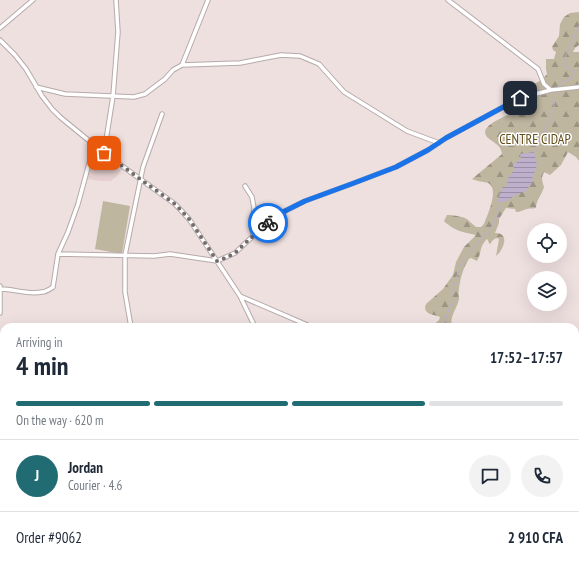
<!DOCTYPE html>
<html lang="en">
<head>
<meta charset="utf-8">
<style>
	:root { --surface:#fff; --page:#f2f2f3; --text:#1f2937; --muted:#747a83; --line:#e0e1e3; --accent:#216c73 }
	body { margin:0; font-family:"PT Sans Narrow",sans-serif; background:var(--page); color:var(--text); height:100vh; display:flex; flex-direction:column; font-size:15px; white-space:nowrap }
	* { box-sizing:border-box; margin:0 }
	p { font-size:13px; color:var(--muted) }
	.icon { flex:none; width:22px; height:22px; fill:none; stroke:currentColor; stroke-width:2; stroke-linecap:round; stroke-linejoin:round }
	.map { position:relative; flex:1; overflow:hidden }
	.details { position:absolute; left:0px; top:323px; width:579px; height:248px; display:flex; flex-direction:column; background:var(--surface); border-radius:12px 12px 0 0; box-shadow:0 4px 16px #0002 }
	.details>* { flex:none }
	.controls { position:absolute; left:527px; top:223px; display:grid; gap:8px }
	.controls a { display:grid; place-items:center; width:40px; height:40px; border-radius:50%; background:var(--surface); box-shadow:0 4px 16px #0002; font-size:20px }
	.pin { position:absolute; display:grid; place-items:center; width:34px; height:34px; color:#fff; margin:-17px; border-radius:8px; box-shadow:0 2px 6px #0006 }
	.courier { position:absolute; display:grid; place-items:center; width:40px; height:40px; margin:-20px; border:3px solid #1a73e8; border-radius:50%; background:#fff; color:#222; box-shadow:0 1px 5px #0007 }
	.headline em { font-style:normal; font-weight:800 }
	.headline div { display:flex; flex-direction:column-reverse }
	.headline { display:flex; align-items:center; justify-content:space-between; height:68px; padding:0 16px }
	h1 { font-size:26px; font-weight:800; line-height:30px }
	.bar { display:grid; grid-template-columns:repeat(4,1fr); gap:6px 4px; align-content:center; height:48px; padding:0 16px }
	.bar i { height:5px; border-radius:3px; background:var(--line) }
	.bar .selected { background:var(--accent) }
	.bar p { grid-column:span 4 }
	.line { display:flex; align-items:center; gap:10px; padding:0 16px; border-top:1px solid var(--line) }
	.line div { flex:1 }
	.round { display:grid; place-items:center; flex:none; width:42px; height:42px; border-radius:21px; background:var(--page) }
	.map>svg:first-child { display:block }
</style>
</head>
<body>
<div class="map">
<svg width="579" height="571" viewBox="0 0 579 571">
	<defs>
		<pattern id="forest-firs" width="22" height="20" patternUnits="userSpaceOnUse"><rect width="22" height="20" fill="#bfb6a0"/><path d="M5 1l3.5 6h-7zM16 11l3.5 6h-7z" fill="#9c9483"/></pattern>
		<pattern id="water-rules" width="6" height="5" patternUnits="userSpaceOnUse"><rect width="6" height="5" fill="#beafcc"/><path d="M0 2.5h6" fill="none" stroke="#9b8fa6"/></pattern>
	</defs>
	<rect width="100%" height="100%" fill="#efe0e0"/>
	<path fill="#e5d0cf" d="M94 148 121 170 118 175 111 181H100L87 179 91 159Z"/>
	<path fill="url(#forest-firs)" d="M579 12V45L575 48 573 52H579V161L576 157 568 152 561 165 550 175 544 172C541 178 542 181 544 187 542 195 536 200 536 208 532 209 530 208 527 209 522 210 521 212 516 212L515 209 506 208 499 219V223L495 233C511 233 503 250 496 256L499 239C495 237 493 240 490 244L487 239C479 247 482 252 477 261L471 258 469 259C463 267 460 280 459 289 458 293 459 296 459 299 457 309 449 317 452 327H431L439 320 440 317C434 314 428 316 425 309L426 304 443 289 453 275 456 262 464 247 476 235C463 232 454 231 444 221L447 215C452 215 460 216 465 218 469 220 472 224 476 227H481L484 224C487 215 500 189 488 183 485 182 476 181 472 179L502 154C501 145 494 143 488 138 477 127 501 119 507 115 511 113 514 111 518 109L519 106 527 103 534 98C532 78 538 86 547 74L546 69V59H554L556 52 553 50 552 47 559 36 560 24 564 17 570 13Z
		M575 469 579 470V524L575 526Z"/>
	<path fill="#bfb6a0" d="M103 201 130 206 122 254 95 249Z"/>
	<path fill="url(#water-rules)" d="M534 152 537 165 532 179 533 181 526 191 515 195 507 201 497 202 502 188 503 187H506L508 181V178L515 169 513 166V164L516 163 521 159 520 154Z"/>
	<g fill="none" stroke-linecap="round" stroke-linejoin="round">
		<path stroke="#beafcc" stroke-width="1" d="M557 88 562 82 573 78 576 73 565 66V57L579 26
			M534 152C538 140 546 129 551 117 554 109 555 100 556 92
			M443 327 452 300 451 294 462 261 493 225C497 218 498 210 500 202"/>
		<g stroke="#b7aaaa" stroke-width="5.5">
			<path id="minor" d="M448 0 538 69 544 84 551 90
				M0 28 33 0
				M0 40 15 55 26 69 42 96 52 109 60 117 104 153 175 204 189 219 240 296 255 327
				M182 65 208 0
				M36 87 65 94 134 97 145 94 165 79 173 70 182 65 240 63 281 55 300 56 319 64 344 92 407 131 439 143
				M104 153 113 96 118 32 116 0
				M245 186 252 197 254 208 253 236
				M58 254 154 256 170 254 217 261 235 253 253 236 281 213 305 201 354 183 396 167 428 150 446 138 520 98 551 90 579 87
				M0 286V313
				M1 289C14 289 28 295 42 292 46 292 50 289 53 287L58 254 68 232 78 204 94 145
				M240 296 312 327
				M131 327 125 292V255L143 167 162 114
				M575 427 579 429
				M0 539 4 537
				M432 567 435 571
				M525 567 552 571
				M144 571V567
				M330 571 331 567
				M447 571 473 567"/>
		</g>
		<use href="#minor" stroke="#fff" stroke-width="3.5"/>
	</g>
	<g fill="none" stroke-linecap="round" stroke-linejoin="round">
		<path stroke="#746c6c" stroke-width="4" stroke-dasharray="0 7.2" d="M104 153 175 204 189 219 217 261 223 259 235 253 253 236 268 223"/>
		<path stroke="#1a73e8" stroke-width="5" d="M268 223 281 213 305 201 354 183 396 167 428 150 446 138 520 98"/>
	</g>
	<g text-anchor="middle" stroke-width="3" stroke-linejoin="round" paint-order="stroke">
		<g font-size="14" fill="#624d18" stroke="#fff">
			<text x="535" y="144">CENTRE CIDAP</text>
		</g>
	</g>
</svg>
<div class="controls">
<a><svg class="icon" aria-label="locate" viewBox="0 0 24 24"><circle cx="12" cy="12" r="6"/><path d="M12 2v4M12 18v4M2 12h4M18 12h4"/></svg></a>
<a><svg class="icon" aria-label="layers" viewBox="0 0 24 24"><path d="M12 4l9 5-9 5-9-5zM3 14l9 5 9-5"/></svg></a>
</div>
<div class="pin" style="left:104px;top:153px;background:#ea580c"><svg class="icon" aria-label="bag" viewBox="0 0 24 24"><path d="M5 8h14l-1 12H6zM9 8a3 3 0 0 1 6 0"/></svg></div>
<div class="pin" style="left:520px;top:98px;background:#1f2937"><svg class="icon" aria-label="home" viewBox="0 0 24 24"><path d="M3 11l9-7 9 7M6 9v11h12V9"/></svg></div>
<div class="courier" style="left:268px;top:223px"><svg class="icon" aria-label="bike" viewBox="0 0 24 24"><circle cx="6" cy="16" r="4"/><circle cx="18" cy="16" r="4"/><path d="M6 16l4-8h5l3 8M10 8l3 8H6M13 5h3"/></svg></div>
<section class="details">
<div class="headline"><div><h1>4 min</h1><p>Arriving in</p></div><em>17:52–17:57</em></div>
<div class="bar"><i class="selected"></i><i class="selected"></i><i class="selected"></i><i></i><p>On the way · 620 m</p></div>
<div class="line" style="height:72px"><b class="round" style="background:var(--accent);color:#fff">J</b><div><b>Jordan</b><p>Courier · 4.6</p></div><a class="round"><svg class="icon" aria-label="chat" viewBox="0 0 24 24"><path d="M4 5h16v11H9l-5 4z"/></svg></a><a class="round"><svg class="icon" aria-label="phone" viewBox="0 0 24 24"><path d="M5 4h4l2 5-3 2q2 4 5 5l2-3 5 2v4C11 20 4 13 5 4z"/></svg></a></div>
<div class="line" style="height:52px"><div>Order #9062</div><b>2 910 CFA</b></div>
</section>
</div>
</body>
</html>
